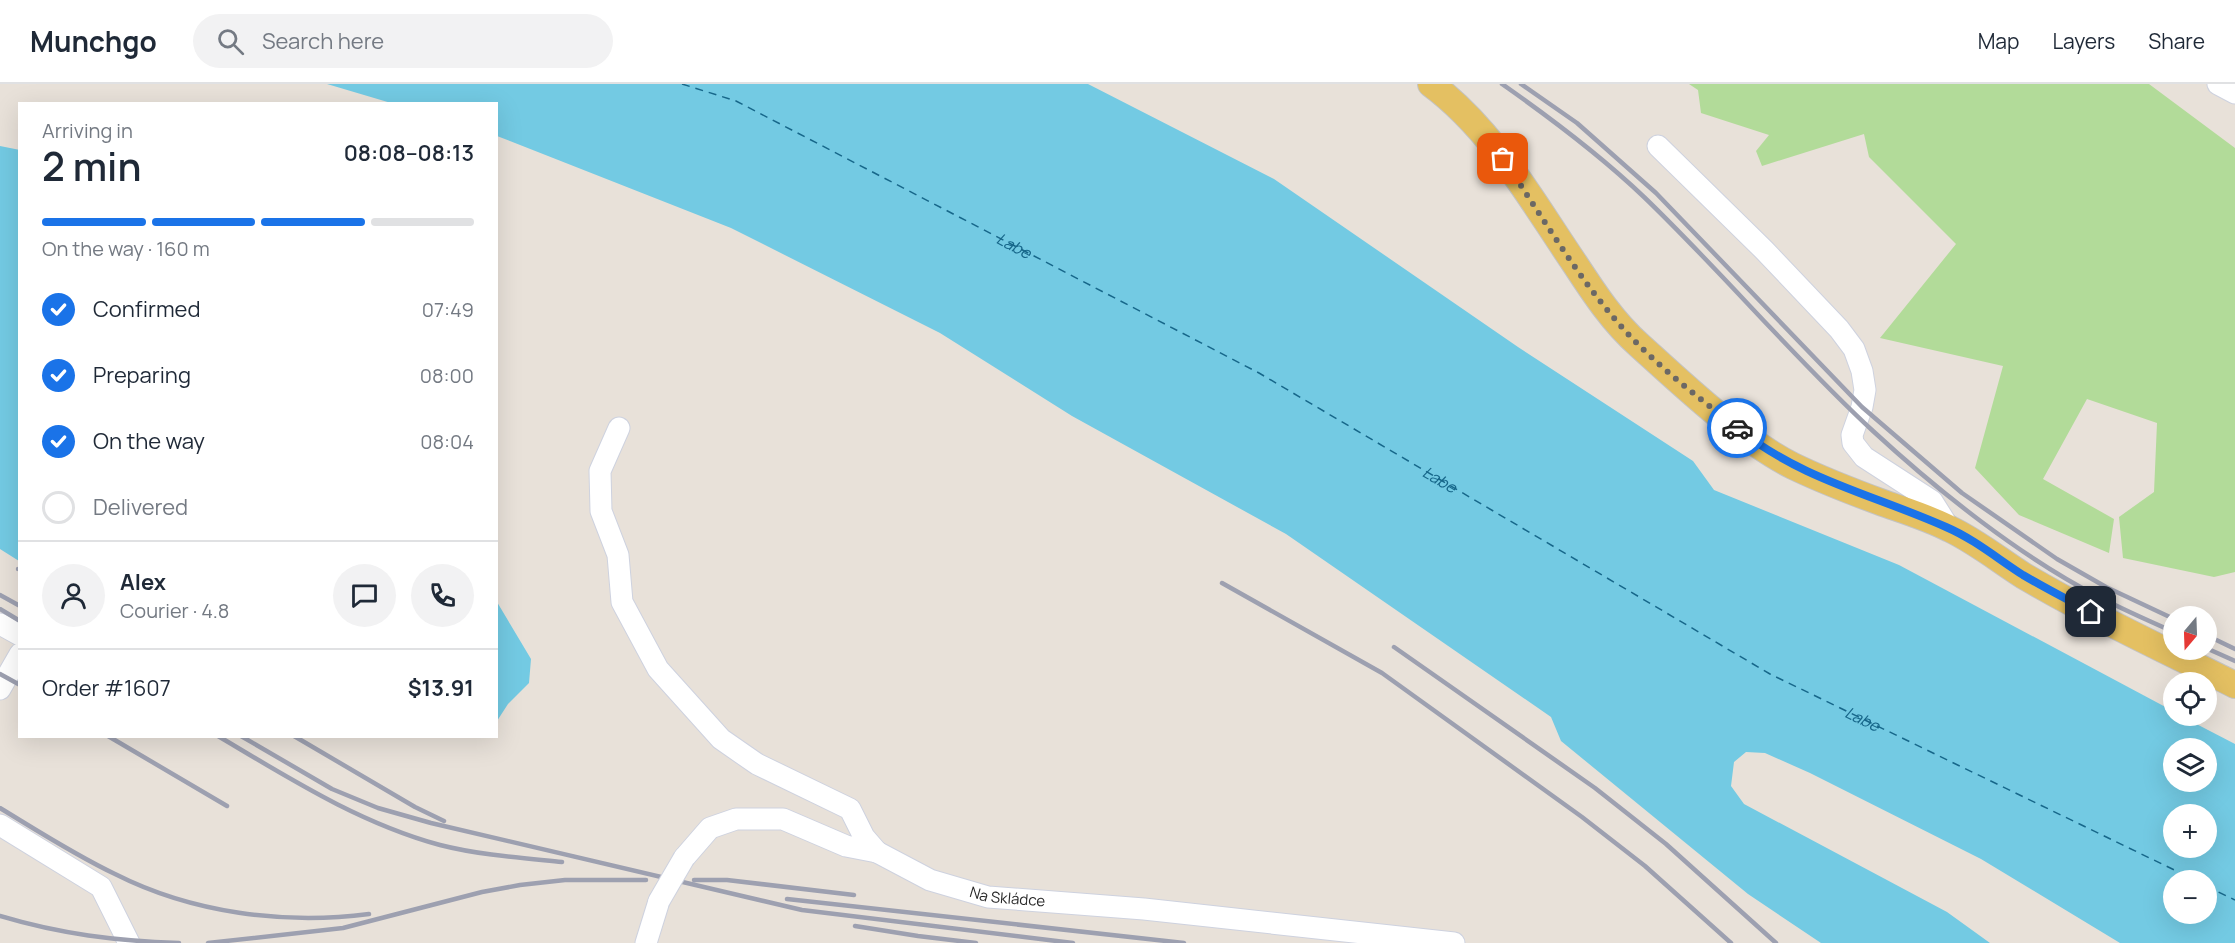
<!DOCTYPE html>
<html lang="en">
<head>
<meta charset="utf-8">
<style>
	:root { --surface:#fff; --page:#f2f2f3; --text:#1f2937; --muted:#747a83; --line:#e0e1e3; --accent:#1a73e8 }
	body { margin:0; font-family:Manrope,sans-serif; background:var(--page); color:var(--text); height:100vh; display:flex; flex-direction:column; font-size:22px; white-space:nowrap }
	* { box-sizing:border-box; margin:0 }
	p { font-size:20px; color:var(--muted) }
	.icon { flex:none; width:33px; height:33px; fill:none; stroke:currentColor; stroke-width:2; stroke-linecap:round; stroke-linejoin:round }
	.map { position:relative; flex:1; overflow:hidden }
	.side { position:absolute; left:18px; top:18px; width:480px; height:636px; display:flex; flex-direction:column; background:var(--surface); border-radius:0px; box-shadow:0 6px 24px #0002 }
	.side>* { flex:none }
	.needle { width:39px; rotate:199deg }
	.fabs { position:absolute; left:2163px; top:522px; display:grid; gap:12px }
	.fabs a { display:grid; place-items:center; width:54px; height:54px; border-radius:50%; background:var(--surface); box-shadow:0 6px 24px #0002; font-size:30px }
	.pin { position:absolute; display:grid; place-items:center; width:51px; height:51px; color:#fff; margin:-26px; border-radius:12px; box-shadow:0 3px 9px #0006 }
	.courier { position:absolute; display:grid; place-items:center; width:60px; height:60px; margin:-30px; border:4px solid #1a73e8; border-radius:50%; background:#fff; color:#222; box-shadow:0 2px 8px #0007 }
	.head em { font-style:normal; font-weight:600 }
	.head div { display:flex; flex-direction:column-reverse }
	.head { display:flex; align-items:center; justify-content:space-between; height:102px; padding:0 24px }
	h1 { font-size:39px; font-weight:600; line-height:45px }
	.bar { display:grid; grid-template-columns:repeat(4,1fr); gap:9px 6px; align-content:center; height:72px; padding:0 24px }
	.bar i { height:8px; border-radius:4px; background:var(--line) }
	.bar .current { background:var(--accent) }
	.bar p { grid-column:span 4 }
	.line { display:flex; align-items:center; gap:15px; padding:0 24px; border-top:2px solid var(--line) }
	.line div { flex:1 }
	.round { display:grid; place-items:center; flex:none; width:63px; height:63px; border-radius:32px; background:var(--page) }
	ol { padding:0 24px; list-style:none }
	li { display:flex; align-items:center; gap:18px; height:66px }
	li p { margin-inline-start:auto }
	li .icon { padding:6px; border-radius:50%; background:var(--accent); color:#fff; stroke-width:4 }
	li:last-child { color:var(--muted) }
	li i { width:33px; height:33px; border:3px solid var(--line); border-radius:50% }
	header { display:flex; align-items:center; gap:36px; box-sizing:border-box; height:84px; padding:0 30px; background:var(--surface); border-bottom:2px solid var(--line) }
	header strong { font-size:28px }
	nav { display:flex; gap:33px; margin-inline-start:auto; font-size:21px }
	.search { width:420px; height:54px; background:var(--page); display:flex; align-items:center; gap:15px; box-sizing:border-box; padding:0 21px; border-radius:33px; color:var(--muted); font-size:22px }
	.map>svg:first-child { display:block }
</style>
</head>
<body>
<header>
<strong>Munchgo</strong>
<div class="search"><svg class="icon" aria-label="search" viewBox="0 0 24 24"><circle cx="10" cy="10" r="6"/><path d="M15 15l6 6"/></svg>Search here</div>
<nav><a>Map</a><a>Layers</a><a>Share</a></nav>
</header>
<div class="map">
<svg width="2235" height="859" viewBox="0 0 2235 859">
	<rect width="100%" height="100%" fill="#e8e1d9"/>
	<path fill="#b2db99" d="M1689 0H2149L2235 64V488L2214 493 2123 474 2119 433 2154 408 2157 339 2087 315 2043 395 2114 435 2109 469 2019 431 1975 384 2003 282 1880 254 1956 160 1869 73 1864 50 1762 82 1756 67 1769 51 1701 29 1698 6Z"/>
	<path fill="#73cae3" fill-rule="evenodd" d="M327 0H1088L1274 95 1518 263 1693 377 1714 406 1899 481 2173 627 2174 632H2181L2235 660V859H2120L1981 775 1810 689 1765 669 1746 668 1734 678 1731 702 1744 720 1947 828 1990 859H1821L1748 810 1561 657 1551 633 1286 450 1072 332 940 249 731 144 497 52 496 20 391 19ZM2174 664H2206V698H2174ZM2174 730H2206V764H2174ZM2174 796H2206V830H2174Z
		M0 62 20 66 19 477 0 465Z
		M497 518 531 575 529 599 508 620 497 637Z"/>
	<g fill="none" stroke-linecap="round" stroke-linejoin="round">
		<g stroke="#17678a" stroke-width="1.5" stroke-dasharray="8 6" stroke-linecap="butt">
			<path id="s1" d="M682 0 736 17 1259 289 1770 590 2195 796"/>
			<path d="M2206 802 2235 816"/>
		</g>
		<g stroke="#ced2df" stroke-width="23">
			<g id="minor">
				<path d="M2218 0 2235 9"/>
				<path d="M1658 62 1764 166 1839 245 1854 265 1862 287 1865 306 1862 323 1852 351 1853 359 1864 373 1932 417 1949 444"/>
				<path d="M619 344 600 387 601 427 618 471 622 518 658 585 721 655 757 680 850 725 864 753 877 768"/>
				<path d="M0 540 20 551"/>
				<path d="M0 605 20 570"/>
				<path d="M0 741 101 803 129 859"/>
				<path id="s2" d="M684 774 710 744 736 735H783L846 762 877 768 930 796 988 813 1144 825 1454 859"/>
				<path d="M646 859 659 817"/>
			</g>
		</g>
		<g stroke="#c3c3c3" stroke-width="28">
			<path id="major" d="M1431 0C1493 46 1532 117 1575 180 1594 209 1613 238 1639 261 1682 300 1741 356 1793 382 1822 396 1853 408 1883 419 1906 427 1929 434 1950 445 1977 458 1999 476 2024 492 2092 532 2165 566 2235 601"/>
		</g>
		<use href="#minor" stroke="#fff" stroke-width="21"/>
		<use href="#major" stroke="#e4c062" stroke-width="26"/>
		<path stroke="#9da0b0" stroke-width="4.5" d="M1502 0C1552 35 1600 71 1644 113 1723 189 1793 273 1873 347 1938 407 2021 473 2099 513 2124 526 2149 537 2174 548
			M1521 0 1577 39 1656 109 1862 323 1962 409 2057 475 2106 503 2174 535
			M18 485H20
			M1222 499 1382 589 1582 733 1645 782 1731 859
			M0 511 20 522
			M0 525 20 537
			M2206 551 2235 565
			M1394 563 1595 704 1666 760 1776 859
			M2206 564 2235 577
			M0 590 20 601
			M108 652 227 722
			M218 652C289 694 359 739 440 761 479 771 522 774 562 778
			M241 652 332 705 378 724 431 739 802 826 1073 859
			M294 652 415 723 444 737
			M0 724C38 747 75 771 115 790 192 829 284 841 369 830
			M694 796H727L854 811
			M787 815 1184 859
			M0 832C60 850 116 857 179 859
			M855 842 918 852 976 859
			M208 859 343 844 482 808 520 801 565 796H646"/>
		<g stroke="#ced2df" stroke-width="23" stroke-linecap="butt">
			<path id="minor-bridge" d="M659 817 684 774"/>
		</g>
		<use href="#minor-bridge" stroke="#fff" stroke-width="21"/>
	</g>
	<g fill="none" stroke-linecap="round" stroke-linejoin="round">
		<path stroke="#6b6865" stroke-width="6" stroke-dasharray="0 10.8" d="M1503 75C1541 130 1575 190 1620 241 1654 280 1697 312 1737 344"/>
		<path stroke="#1a73e8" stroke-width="8" d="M1737 344C1802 396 1872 410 1946 443 1974 455 1998 475 2023 491 2045 504 2068 516 2091 528"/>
	</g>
	<g text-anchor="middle" stroke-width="6" stroke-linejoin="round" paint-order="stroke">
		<g font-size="15" fill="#272727" stroke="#fff">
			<text dy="5" stroke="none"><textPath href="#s2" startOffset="354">Na Skládce</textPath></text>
		</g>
		<g font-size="16" font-style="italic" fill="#17678a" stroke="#fff">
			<text dy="6" stroke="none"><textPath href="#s1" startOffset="370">Labe</textPath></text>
			<text dy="6" stroke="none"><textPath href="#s1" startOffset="856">Labe</textPath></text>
			<text dy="6" stroke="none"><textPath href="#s1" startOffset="1342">Labe</textPath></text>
		</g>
	</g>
</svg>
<div class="fabs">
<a><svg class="needle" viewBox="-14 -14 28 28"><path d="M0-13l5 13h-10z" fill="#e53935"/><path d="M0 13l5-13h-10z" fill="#747a83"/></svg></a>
<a><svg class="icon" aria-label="locate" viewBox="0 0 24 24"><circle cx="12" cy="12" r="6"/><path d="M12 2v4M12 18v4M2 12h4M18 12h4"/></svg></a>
<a><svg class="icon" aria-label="layers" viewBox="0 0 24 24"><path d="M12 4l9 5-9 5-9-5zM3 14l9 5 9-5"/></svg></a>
<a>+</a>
<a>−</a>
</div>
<div class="pin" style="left:1503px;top:75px;background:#ea580c"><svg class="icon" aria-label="bag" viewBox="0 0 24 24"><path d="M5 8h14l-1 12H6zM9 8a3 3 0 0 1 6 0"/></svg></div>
<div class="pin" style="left:2091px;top:528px;background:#1f2937"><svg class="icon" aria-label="home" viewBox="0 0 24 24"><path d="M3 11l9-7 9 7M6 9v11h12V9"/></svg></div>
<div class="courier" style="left:1737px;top:344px"><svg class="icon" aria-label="car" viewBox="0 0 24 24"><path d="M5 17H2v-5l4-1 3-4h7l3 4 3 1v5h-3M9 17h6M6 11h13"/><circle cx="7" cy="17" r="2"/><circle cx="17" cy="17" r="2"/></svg></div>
<section class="side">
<div class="head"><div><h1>2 min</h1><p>Arriving in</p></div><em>08:08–08:13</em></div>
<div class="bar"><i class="current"></i><i class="current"></i><i class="current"></i><i></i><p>On the way · 160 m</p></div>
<ol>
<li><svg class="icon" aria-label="check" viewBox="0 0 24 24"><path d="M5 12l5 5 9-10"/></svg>Confirmed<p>07:49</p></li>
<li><svg class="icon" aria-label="check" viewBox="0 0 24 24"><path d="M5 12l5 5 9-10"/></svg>Preparing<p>08:00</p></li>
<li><svg class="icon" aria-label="check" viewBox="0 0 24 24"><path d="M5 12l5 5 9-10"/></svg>On the way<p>08:04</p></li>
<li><i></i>Delivered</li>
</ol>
<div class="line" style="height:108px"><a class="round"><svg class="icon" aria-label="person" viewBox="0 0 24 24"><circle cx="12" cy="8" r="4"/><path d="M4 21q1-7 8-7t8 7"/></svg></a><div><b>Alex</b><p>Courier · 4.8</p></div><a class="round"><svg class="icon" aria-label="chat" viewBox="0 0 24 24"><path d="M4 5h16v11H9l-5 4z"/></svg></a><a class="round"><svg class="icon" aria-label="phone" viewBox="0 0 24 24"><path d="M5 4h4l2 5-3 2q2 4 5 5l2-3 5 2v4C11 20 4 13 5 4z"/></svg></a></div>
<div class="line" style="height:78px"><div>Order #1607</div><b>$13.91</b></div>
</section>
</div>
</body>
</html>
